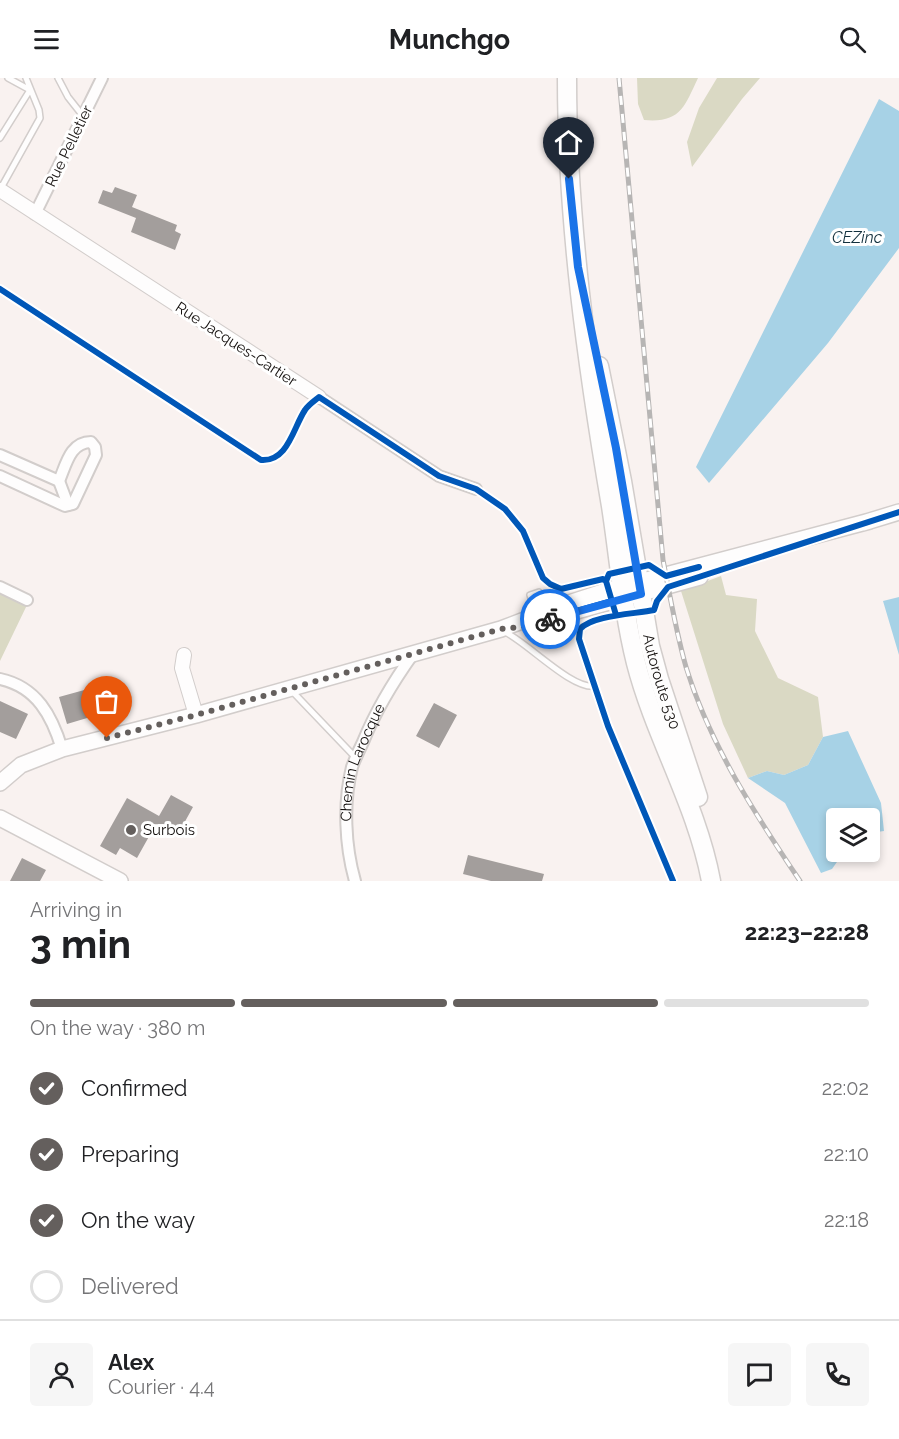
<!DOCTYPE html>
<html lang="en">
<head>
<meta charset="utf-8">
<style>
	:root { --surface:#fff; --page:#f6f6f6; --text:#202124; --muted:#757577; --line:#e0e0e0; --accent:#645f5d }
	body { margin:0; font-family:Raleway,sans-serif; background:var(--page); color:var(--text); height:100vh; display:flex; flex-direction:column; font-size:22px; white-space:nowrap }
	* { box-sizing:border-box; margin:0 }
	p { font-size:20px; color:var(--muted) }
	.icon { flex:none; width:33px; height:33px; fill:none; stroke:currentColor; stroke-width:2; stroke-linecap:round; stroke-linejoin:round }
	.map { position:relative; height:803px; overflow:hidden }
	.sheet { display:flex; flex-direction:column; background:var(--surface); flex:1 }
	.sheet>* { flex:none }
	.tools { position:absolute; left:826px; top:730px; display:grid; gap:12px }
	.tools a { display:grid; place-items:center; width:54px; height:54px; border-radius:6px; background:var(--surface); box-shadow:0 3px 9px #0003; font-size:30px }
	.pin { position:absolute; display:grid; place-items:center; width:51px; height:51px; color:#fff; margin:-62px -26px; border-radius:50% 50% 50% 0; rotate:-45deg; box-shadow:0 0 6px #0007 }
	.pin .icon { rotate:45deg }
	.courier { position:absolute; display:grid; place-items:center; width:60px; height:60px; margin:-30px; border:4px solid #1a73e8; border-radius:50%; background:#fff; color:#222; box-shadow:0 2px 8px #0007 }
	.head em { font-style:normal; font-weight:700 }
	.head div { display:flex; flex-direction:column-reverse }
	.head { display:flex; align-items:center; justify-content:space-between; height:102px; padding:0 30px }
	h1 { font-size:39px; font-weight:700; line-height:45px }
	.bar { display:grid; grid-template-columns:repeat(4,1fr); gap:9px 6px; align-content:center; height:72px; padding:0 30px }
	.bar i { height:8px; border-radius:4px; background:var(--line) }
	.bar .active { background:var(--accent) }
	.bar p { grid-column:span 4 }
	.line { display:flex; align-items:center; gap:15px; padding:0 30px; border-top:2px solid var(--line) }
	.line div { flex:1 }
	.round { display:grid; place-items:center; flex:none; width:63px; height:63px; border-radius:6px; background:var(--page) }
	ol { padding:0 30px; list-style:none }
	li { display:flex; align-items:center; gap:18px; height:66px }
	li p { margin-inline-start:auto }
	li .icon { padding:6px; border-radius:50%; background:var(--accent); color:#fff; stroke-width:4 }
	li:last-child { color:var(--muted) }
	li i { width:33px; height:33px; border:3px solid var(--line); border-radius:50% }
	header { display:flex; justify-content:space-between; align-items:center; height:78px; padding:0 30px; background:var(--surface); font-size:27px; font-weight:700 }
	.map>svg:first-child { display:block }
</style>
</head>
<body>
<header><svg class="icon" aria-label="menu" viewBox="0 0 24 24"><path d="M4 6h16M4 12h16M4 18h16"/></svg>Munchgo<svg class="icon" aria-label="search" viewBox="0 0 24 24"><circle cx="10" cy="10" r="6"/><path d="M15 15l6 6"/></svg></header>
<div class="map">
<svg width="899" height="803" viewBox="0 0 899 803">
	<rect width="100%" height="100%" fill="#f9f2f0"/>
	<path fill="#dad9c4" d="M637 0H698C684 30 680 45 644 42L638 26Z
		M717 0H760L742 21 692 89 687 64 699 30Z
		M721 498 726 517 757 521 755 553 778 600 818 619 823 659 808 687 784 697 767 693 748 700 723 646 681 513Z
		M0 514 27 527 0 583Z"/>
	<path fill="#a7d2e6" d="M879 21 899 33V170L828 265 709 405 696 389Z
		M899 519V577L883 523Z
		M848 653 881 725 884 753 870 755V741H837V774H844L832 791 821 795 785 725 748 700 767 693 784 697 808 687 823 659Z"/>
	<path fill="#a39e9c" d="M115 109 137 117 132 129 177 147 175 153 181 156 175 172 131 154 136 140 98 125 103 112 112 115Z
		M106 606 114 632 67 646 59 619Z
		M0 623 28 636 16 661 0 654Z
		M434 625 457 637 439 670 416 658Z
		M171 717 193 729 177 758 156 746 137 780 120 770 116 777 100 768 127 720 159 738Z
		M468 777 544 796 542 803H491L463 796Z
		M22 780 46 792 40 803H10Z"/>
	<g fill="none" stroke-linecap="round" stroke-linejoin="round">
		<g stroke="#d2cdcb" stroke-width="8">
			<path id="service" d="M8 0 30 12
				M58 0 68 19 83 38
				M0 60 30 12
				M1 110 40 40 39 32 26 0
				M536 535 530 517 539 514 551 529
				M505 554C528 565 572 612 595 608
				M291 612 355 679"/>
		</g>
		<g stroke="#d2cdcb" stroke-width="14">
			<g id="minor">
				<path d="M35 136 102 0"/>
				<path d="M319 319 439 398 476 411"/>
				<path d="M0 377 59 403C66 387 70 364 91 364L95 369 96 377 73 426 65 428 0 398"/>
				<path d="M59 403 68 427"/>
				<path d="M0 509 27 522"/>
				<path d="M0 601C37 609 52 638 62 671"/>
				<path id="s1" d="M355 803C345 768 343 725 352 689 355 681 359 672 363 664 376 632 393 604 413 576"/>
			</g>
		</g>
		<g stroke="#d2cdcb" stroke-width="16">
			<path id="tertiary" d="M0 112 319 319
				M184 577 182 590 196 637"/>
		</g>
		<g stroke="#d2cdcb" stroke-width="18">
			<path id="secondary" d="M863 445 899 434
				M573 534 700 499
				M0 705 21 687 62 671 196 637 501 551 566 526 609 512 870 443
				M0 740 120 803"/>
		</g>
		<g stroke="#d2cdcb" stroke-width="21">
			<g id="trunk">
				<path d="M567 0C567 144 587 287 611 428 619 480 623 533 636 585 655 659 697 727 711 803"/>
				<path id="s2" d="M599 288 622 403 650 568 659 601 698 719"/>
			</g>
		</g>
		<use href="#service" stroke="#fefdfd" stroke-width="5"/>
		<use href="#minor" stroke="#fefdfd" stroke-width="10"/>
		<use href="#tertiary" stroke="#fefdfd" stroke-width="14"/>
		<use href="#secondary" stroke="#fefdfd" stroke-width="15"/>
		<use href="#trunk" stroke="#fefdfd" stroke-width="18"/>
		<g stroke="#b7b5b4" stroke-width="5">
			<path id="rail" d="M619 0 663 482C670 518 676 554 686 589 710 667 755 736 800 803"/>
		</g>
		<use href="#rail" stroke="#fff" stroke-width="3" stroke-dasharray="9" stroke-linecap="butt"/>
		<g stroke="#fff" stroke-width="10">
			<path id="cycleway" d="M0 211 261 382C288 384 293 350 305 332 308 327 314 323 319 319L439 398 476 411 505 431 523 453 543 500 550 506 561 511 603 501 606 503 616 537
				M606 503 609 496 649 487 666 498 699 489
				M528 547 612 523
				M673 803 608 648 579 561 580 551C592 537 636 536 654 532L657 523 668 509 899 434"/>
		</g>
		<use href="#cycleway" stroke="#0057b8" stroke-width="6"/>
	</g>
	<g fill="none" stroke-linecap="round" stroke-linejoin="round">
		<path stroke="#645f5d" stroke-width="6" stroke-dasharray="0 10.8" d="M107 660 196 637 501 551 528 548 550 541"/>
		<path stroke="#1a73e8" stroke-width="8" d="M550 541 641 516 616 370 578 189 569 101"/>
	</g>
	<circle fill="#645f5d" stroke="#fff" stroke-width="2" cx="131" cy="752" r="6"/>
	<g text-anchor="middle" stroke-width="6" stroke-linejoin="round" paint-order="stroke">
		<g font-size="15" fill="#14100e" stroke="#fff">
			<text transform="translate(69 68) rotate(-64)" y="5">Rue Pelletier</text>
			<text transform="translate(236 266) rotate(33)" y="5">Rue Jacques-Cartier</text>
			<text dy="5" stroke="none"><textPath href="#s2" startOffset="322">Autoroute 530</textPath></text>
			<text dy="5" stroke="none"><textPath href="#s1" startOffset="122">Chemin Larocque</textPath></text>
		</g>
		<g font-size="15" fill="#14100e" stroke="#fff" text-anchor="start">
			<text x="143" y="757">Surbois</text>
		</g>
		<g font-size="16" font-style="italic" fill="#112f3c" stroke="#fff">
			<text x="857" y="165">CEZinc</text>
		</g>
	</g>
</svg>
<div class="tools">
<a><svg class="icon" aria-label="layers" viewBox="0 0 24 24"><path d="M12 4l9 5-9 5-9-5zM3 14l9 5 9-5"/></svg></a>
</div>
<div class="pin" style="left:107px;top:660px;background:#ea580c"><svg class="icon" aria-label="bag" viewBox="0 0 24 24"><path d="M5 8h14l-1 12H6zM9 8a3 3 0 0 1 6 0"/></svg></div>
<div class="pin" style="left:569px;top:101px;background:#1f2937"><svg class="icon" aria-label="home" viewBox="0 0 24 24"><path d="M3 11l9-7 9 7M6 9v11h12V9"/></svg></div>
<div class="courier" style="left:550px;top:541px"><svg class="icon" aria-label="bike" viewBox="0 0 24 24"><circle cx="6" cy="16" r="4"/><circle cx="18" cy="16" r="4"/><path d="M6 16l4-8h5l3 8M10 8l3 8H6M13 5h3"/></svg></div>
</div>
<section class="sheet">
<div class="head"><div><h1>3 min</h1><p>Arriving in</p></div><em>22:23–22:28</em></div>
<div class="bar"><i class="active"></i><i class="active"></i><i class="active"></i><i></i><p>On the way · 380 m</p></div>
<ol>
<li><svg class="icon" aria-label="check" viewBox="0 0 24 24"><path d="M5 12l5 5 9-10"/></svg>Confirmed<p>22:02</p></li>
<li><svg class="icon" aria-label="check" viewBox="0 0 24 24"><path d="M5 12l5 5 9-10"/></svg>Preparing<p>22:10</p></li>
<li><svg class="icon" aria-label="check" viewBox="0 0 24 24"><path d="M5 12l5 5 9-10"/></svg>On the way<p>22:18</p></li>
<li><i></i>Delivered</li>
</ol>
<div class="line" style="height:108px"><a class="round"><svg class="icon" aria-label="person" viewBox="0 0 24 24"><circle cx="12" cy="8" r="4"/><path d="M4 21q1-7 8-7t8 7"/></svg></a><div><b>Alex</b><p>Courier · 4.4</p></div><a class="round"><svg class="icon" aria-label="chat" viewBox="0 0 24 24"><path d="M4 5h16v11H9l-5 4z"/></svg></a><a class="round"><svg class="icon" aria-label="phone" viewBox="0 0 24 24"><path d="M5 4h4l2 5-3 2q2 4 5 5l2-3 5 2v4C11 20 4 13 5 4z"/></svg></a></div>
</section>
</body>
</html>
